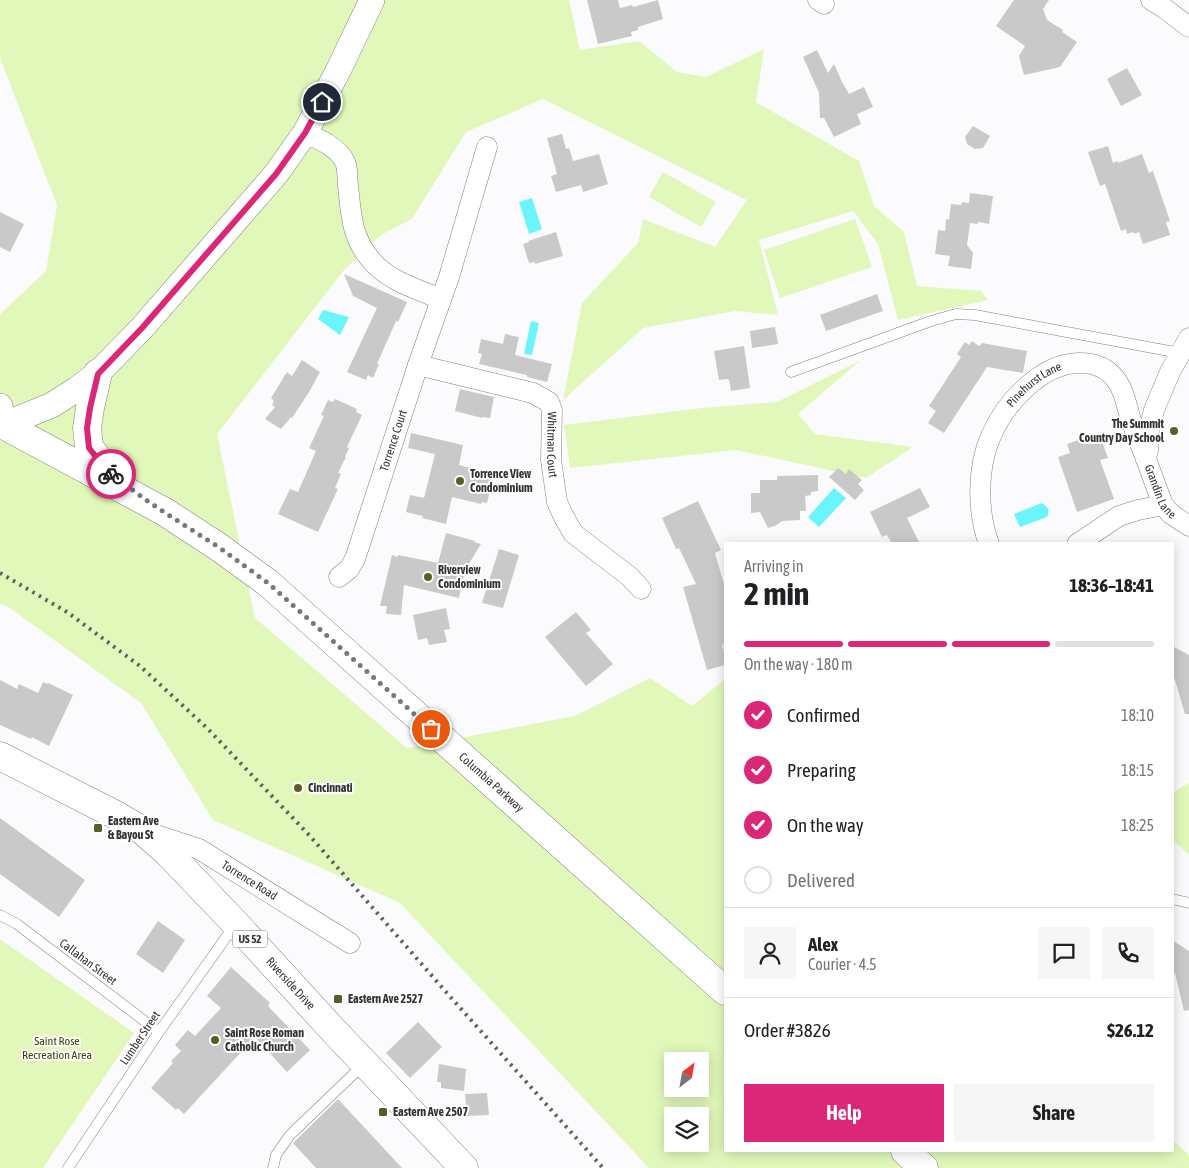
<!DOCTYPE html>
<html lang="en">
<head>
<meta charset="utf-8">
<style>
	:root { --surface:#fff; --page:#f6f6f6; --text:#202124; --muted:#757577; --line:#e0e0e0; --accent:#db2777 }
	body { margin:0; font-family:"Asap Condensed",sans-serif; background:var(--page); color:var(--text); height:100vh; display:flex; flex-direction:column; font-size:19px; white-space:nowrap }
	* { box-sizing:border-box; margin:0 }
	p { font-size:16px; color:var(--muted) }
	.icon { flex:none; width:28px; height:28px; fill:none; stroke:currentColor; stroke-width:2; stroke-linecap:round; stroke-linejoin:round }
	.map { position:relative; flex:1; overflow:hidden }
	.details { position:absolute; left:724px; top:542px; width:450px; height:610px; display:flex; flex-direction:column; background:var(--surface); border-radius:0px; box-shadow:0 2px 12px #0003 }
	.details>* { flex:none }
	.needle { width:32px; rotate:31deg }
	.buttons { position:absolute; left:664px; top:1052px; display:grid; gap:10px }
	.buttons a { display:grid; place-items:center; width:45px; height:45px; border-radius:0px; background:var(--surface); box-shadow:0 2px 12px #0003; font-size:25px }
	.pin { position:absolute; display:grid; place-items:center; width:42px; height:42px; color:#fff; margin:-21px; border:2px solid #fff; border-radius:50%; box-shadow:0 1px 5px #0007 }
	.courier { position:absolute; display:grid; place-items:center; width:50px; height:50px; margin:-25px; border:4px solid #db2777; border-radius:50%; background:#fff; color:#222; box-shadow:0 1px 6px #0007 }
	.overview em { font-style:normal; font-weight:700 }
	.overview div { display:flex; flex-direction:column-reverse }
	.overview { display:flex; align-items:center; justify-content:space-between; height:85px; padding:0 20px }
	h1 { font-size:32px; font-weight:700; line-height:38px }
	.bar { display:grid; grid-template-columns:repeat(4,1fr); gap:8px 5px; align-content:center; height:60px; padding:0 20px }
	.bar i { height:6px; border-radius:4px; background:var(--line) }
	.bar .active { background:var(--accent) }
	.bar p { grid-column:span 4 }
	.line { display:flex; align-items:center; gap:12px; padding:0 20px; border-top:1px solid var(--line) }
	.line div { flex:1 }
	.round { display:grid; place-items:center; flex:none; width:52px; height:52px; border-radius:0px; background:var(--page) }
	ol { padding:0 20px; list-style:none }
	li { display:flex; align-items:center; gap:15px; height:55px }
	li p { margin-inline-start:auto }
	li .icon { padding:5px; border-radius:50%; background:var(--accent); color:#fff; stroke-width:4 }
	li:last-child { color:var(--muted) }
	li i { width:28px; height:28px; border:2px solid var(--line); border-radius:50% }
	.cta { display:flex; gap:10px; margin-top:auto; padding:10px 20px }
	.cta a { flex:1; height:58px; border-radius:0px; background:var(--accent); color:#fff; font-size:20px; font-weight:700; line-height:58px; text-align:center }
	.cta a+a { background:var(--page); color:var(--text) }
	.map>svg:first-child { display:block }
</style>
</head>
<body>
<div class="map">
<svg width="1189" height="1168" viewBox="0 0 1189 1168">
	<rect width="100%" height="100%" fill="#fbfbfd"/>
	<path fill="#e1f8ba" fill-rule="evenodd" d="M0 0H569L580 50 639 41 677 72 706 77 764 49 756 102 859 161 874 206 904 232 917 286 981 291 988 300 898 320 878 244 853 211 759 240 778 315 735 311 643 328 563 400 582 303 638 243 643 219 715 247 747 200 543 99 466 132 412 219 381 235 344 270 217 434 255 618 407 748 575 716 650 678 692 706 725 679V1151H1172L1173 1141 1189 1155V1168H649L400 903 213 820 141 703 7 606 0 604V314L46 271 57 205 0 58ZM672 1061H700V1089H672ZM672 1116H700V1144H672Z
		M663 172 716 202 701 227 649 197Z
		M855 219 872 267 780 298 764 250Z
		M861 360 798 414 815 434 913 447 866 478 736 450 570 468 564 425 702 408 777 402Z
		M1189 783V855L1173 840 1172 793Z
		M0 939 134 1033 43 1168H0Z"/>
	<path fill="#6af4fb" d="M532 198 542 229 529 234 519 202Z
		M323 310 349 317 340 335 318 319Z
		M531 321 539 323 532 355 524 354Z
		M834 488 846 498 819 527 808 517Z
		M1042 503C1048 507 1050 510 1047 517L1020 527 1014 514Z"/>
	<path fill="#cac9ca" d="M587 0H618L620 8 632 5 633 7 658 0 663 19 638 27V30L631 32 632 36 598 44Z
		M1014 0H1049L1043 9 1047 20 1063 30 1062 32 1077 42 1060 67 1024 75 1019 56 1025 46 996 26Z
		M817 50 828 73 834 64 842 82 849 94 864 87 873 107 857 114 861 124 834 137 824 118H820L819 93 803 57Z
		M1127 68 1142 95 1121 106 1107 79Z
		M973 126 990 136 983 148 975 149 967 144 965 137Z
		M562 134 566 149 569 148 573 161 599 154 608 184 583 192 581 185 556 192 551 176 557 174 547 138Z
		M1108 146 1113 163 1118 161V163L1142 154 1149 173 1153 171 1170 221 1166 222 1170 235 1143 244 1139 232 1134 234 1133 232 1127 234 1126 229 1121 231 1105 184 1100 186 1088 152Z
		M970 193 993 196 989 224 978 222V224L970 223 967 245 973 253 971 269 948 266 950 256 935 254 938 230 945 231 946 219 949 220 951 204 961 205 962 202 969 203Z
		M0 212 24 224 10 252 0 247Z
		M556 232 563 256 535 264V262L529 263 523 244 529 242 528 241Z
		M344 274 407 302 398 322 396 321 377 364H379L373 378 368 375 366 380 347 372 377 308 353 296Z
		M877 294 883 311 826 331 820 315Z
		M775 327 778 344 752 348 750 331Z
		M505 334 519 337 515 355 552 364 547 382 527 377V375L479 364 482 354 478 353 481 339 503 344Z
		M972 341 979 346 982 343 1027 351 1023 373 987 367 944 433 928 423 936 411 929 406 961 357 957 354 965 342 969 345Z
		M744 346 750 388 731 391 729 380 727 379 719 380 714 351Z
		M302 360 320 372 309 392 292 418 291 417 281 429 265 419 275 407 272 405 274 401 271 398 287 372 292 376Z
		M460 389 494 397 490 418 482 417V418L455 411Z
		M335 399 357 409 356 412 362 415 347 447 349 448 345 457H346L338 473 341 474 335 488 338 489 318 532 278 514 290 489 298 492 316 451 309 448 324 416 321 415 328 400 333 402Z
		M411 433 463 445 459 465 494 474 487 503 482 502 481 504 452 497 446 524 422 518 423 516 406 512 410 495 424 498 435 454 408 448Z
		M1099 433 1108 458 1100 460 1114 499 1077 512 1058 457 1070 453 1067 444Z
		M838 468 846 474 849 469 862 480 858 484 864 490 855 500 829 477Z
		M818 475V491L811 492V495L805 496 806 511H800V520L782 521 775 526 768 528 760 512 751 513V493H760V480H777V476Z
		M920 488 930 507 907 518 920 544H892L887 535 882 537 870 512Z
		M698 501 721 550 715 553 725 588V644L722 645 725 657V665L707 670 683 587 696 584 679 548 676 549 662 518Z
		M446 533 475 541 474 542 481 544 465 570 459 598 404 585 401 615 386 614 387 606H380L392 555 398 557V555L438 563Z
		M499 549 519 555 503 608 482 603Z
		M446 608 450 629 444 630 447 642 429 645 427 638 418 640 413 615Z
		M576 612 591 630 586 633 613 664 586 686 545 637Z
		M1172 646 1189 655V714H1185L1172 670Z
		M0 680 17 689 19 684 38 693 43 682 48 684V683L73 695 49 746 32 737 31 739 0 725Z
		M0 818 85 880 59 917 0 874Z
		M158 921 185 940 163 973 136 954Z
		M1172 940 1189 951V1010L1184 1011 1175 973 1172 974Z
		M231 967 270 1003 268 1006 310 1050 287 1072 255 1037 184 1114 178 1108 176 1110 151 1088 173 1063 171 1061 181 1051 175 1045 188 1030 195 1036 221 1008 207 996Z
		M418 1022 442 1047 410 1078 386 1053Z
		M439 1064 466 1069 464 1091 441 1088V1082H437Z
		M487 1093 489 1115 467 1116 465 1094Z
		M338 1099 402 1168H316L293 1143Z"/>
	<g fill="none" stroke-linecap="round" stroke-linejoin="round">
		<g stroke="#818183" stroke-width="11">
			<path id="service" d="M791 372 931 321 956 314 975 315 1180 353
				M1172 899 1189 903
				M0 915 17 924 159 1032
				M68 1168 159 1032 234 926
				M273 1168 276 1155 290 1135 364 1064"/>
		</g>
		<g stroke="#818183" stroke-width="21">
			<g id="minor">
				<path d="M818 0 824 4"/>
				<path d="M1151 0 1164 8 1189 27"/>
				<path d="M305 133C319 139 338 147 345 162 348 168 347 178 348 185 351 213 351 237 371 260 388 281 417 289 441 299"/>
				<path id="s1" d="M1189 338 1170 372 1154 410 1148 434V450L1146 459 1163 505 1171 514 1189 526"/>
				<path id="s2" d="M418 365 533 393 549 402 552 410 551 460 557 502 564 517 573 533 630 577 641 589"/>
				<path id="s3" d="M989 544C977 512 977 467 991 436 1005 403 1042 362 1081 363 1093 363 1103 366 1112 375 1124 387 1126 404 1131 420 1136 433 1141 446 1146 459"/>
				<path d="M1077 544 1119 516 1138 510 1163 505"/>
				<path id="s4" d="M339 577 349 569 355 559 418 365 449 277 487 147"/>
				<path id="s5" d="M150 833 199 849 350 943"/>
			</g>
		</g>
		<g stroke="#818183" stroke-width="26">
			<path id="tertiary" d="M0 406 3 425 52 405 77 389 98 373 142 328 276 174 305 133 338 71 372 0"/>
		</g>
		<g stroke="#818183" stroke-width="29">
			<g id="primary">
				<path id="s6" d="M0 756 116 815 143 831 167 852 236 924 333 1030 464 1168"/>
			</g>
		</g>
		<g stroke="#818183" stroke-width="29">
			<g id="trunk">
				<path d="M98 373 90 408 87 428 89 447 104 467 115 476"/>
				<path id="s7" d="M0 423 165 512 220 548 268 583 725 991"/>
				<path d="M905 1151 924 1168"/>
			</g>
		</g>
		<use href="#service" stroke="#fff" stroke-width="10"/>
		<use href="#minor" stroke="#fff" stroke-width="20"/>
		<use href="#tertiary" stroke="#fff" stroke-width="25"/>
		<use href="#primary" stroke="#fff" stroke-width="28"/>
		<use href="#trunk" stroke="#fff" stroke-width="28"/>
		<path stroke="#616162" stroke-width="4" stroke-dasharray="2.5 5" stroke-linecap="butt" d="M0 573 67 612 140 666 207 728 310 836 446 992 603 1168"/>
	</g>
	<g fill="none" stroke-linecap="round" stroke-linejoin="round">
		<path stroke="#787879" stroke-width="5" stroke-dasharray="0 9" d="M111 474 146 500 164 512 220 548 268 583 431 729"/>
		<path stroke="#db2777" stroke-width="6" d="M111 474 104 467 89 448 87 428 90 408 98 374 142 328 276 174 305 133 322 102"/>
	</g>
	<g fill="#5d5b28" stroke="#fff" stroke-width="2">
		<circle cx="1174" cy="431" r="5"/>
		<circle cx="460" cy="481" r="5"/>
		<circle cx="428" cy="577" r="5"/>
		<circle cx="298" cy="788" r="5"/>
		<rect x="93" y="823" width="10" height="10" rx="2.5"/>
		<rect x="333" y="994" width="10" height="10" rx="2.5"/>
		<circle cx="215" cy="1040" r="5"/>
		<rect x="378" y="1107" width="10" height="10" rx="2.5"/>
	</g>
	<g text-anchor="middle" stroke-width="4" stroke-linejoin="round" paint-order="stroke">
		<rect fill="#fff" stroke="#707070" stroke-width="1" x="232.5" y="930.5" width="35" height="17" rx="4"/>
		<g font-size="11" font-weight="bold" fill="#323232">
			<text x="250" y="943">US 52</text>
		</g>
		<g font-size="12" fill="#323232" stroke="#fff">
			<text dy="4" stroke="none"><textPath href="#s3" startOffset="179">Pinehurst Lane</textPath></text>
			<text dy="4" stroke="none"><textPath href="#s4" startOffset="149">Torrence Court</textPath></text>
			<text dy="4" stroke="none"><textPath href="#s2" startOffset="180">Whitman Court</textPath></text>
			<text dy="4" stroke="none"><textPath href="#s1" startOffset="166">Grandin Lane</textPath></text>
			<text dy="4" stroke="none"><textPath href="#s7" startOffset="612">Columbia Parkway</textPath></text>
			<text dy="4" stroke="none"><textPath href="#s5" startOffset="111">Torrence Road</textPath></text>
			<text transform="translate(88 962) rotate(37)" y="4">Callahan Street</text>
			<text dy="4" stroke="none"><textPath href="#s6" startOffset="374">Riverside Drive</textPath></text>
			<text transform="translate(140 1038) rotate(-56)" y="4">Lumber Street</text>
		</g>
		<g font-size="12" font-weight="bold" fill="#323232" stroke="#fff" text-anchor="start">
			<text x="1164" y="428" text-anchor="end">The Summit<tspan x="1164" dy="14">Country Day School</tspan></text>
			<text x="470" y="478">Torrence View<tspan x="470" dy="14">Condominium</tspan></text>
			<text x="438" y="574">Riverview<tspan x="438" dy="14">Condominium</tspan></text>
			<text x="308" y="792">Cincinnati</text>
			<text x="108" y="825">Eastern Ave<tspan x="108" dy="14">&amp; Bayou St</tspan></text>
			<text x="348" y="1003">Eastern Ave 2527</text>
			<text x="225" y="1037">Saint Rose Roman<tspan x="225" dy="14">Catholic Church</tspan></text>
			<text x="393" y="1116">Eastern Ave 2507</text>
		</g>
		<g font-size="12" fill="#354703" stroke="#fff">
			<text x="57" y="1045">Saint Rose<tspan x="57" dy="14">Recreation Area</tspan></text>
		</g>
	</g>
</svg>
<div class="buttons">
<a><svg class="needle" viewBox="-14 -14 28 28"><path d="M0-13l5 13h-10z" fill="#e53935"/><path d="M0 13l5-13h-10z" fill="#757577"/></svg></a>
<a><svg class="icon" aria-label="layers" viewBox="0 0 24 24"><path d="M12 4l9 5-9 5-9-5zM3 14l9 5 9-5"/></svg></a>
</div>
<div class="pin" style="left:431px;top:729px;background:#ea580c"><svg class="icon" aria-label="bag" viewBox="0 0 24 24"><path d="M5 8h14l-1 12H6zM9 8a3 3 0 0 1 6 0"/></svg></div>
<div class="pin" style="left:322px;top:102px;background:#1f2937"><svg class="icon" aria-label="home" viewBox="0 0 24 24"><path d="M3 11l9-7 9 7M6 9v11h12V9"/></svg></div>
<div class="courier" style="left:111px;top:474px"><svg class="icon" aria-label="bike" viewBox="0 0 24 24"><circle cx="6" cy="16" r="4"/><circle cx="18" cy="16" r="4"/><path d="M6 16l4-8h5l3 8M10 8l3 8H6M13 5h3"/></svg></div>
<section class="details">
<div class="overview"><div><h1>2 min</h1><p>Arriving in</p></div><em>18:36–18:41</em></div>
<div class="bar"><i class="active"></i><i class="active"></i><i class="active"></i><i></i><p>On the way · 180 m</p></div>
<ol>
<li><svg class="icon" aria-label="check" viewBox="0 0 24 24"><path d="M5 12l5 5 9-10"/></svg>Confirmed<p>18:10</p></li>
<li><svg class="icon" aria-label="check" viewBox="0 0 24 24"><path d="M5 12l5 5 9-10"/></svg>Preparing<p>18:15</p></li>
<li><svg class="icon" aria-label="check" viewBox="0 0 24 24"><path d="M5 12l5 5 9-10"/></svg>On the way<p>18:25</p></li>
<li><i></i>Delivered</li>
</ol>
<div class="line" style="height:90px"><a class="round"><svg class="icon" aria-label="person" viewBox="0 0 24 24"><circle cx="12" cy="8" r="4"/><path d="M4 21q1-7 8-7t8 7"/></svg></a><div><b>Alex</b><p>Courier · 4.5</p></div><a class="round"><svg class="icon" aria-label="chat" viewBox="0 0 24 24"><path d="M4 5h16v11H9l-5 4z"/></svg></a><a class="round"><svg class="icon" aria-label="phone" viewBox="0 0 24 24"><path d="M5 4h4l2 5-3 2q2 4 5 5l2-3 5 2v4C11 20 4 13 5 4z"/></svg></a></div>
<div class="line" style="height:65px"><div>Order #3826</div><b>$26.12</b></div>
<div class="cta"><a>Help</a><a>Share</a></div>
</section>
</div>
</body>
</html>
